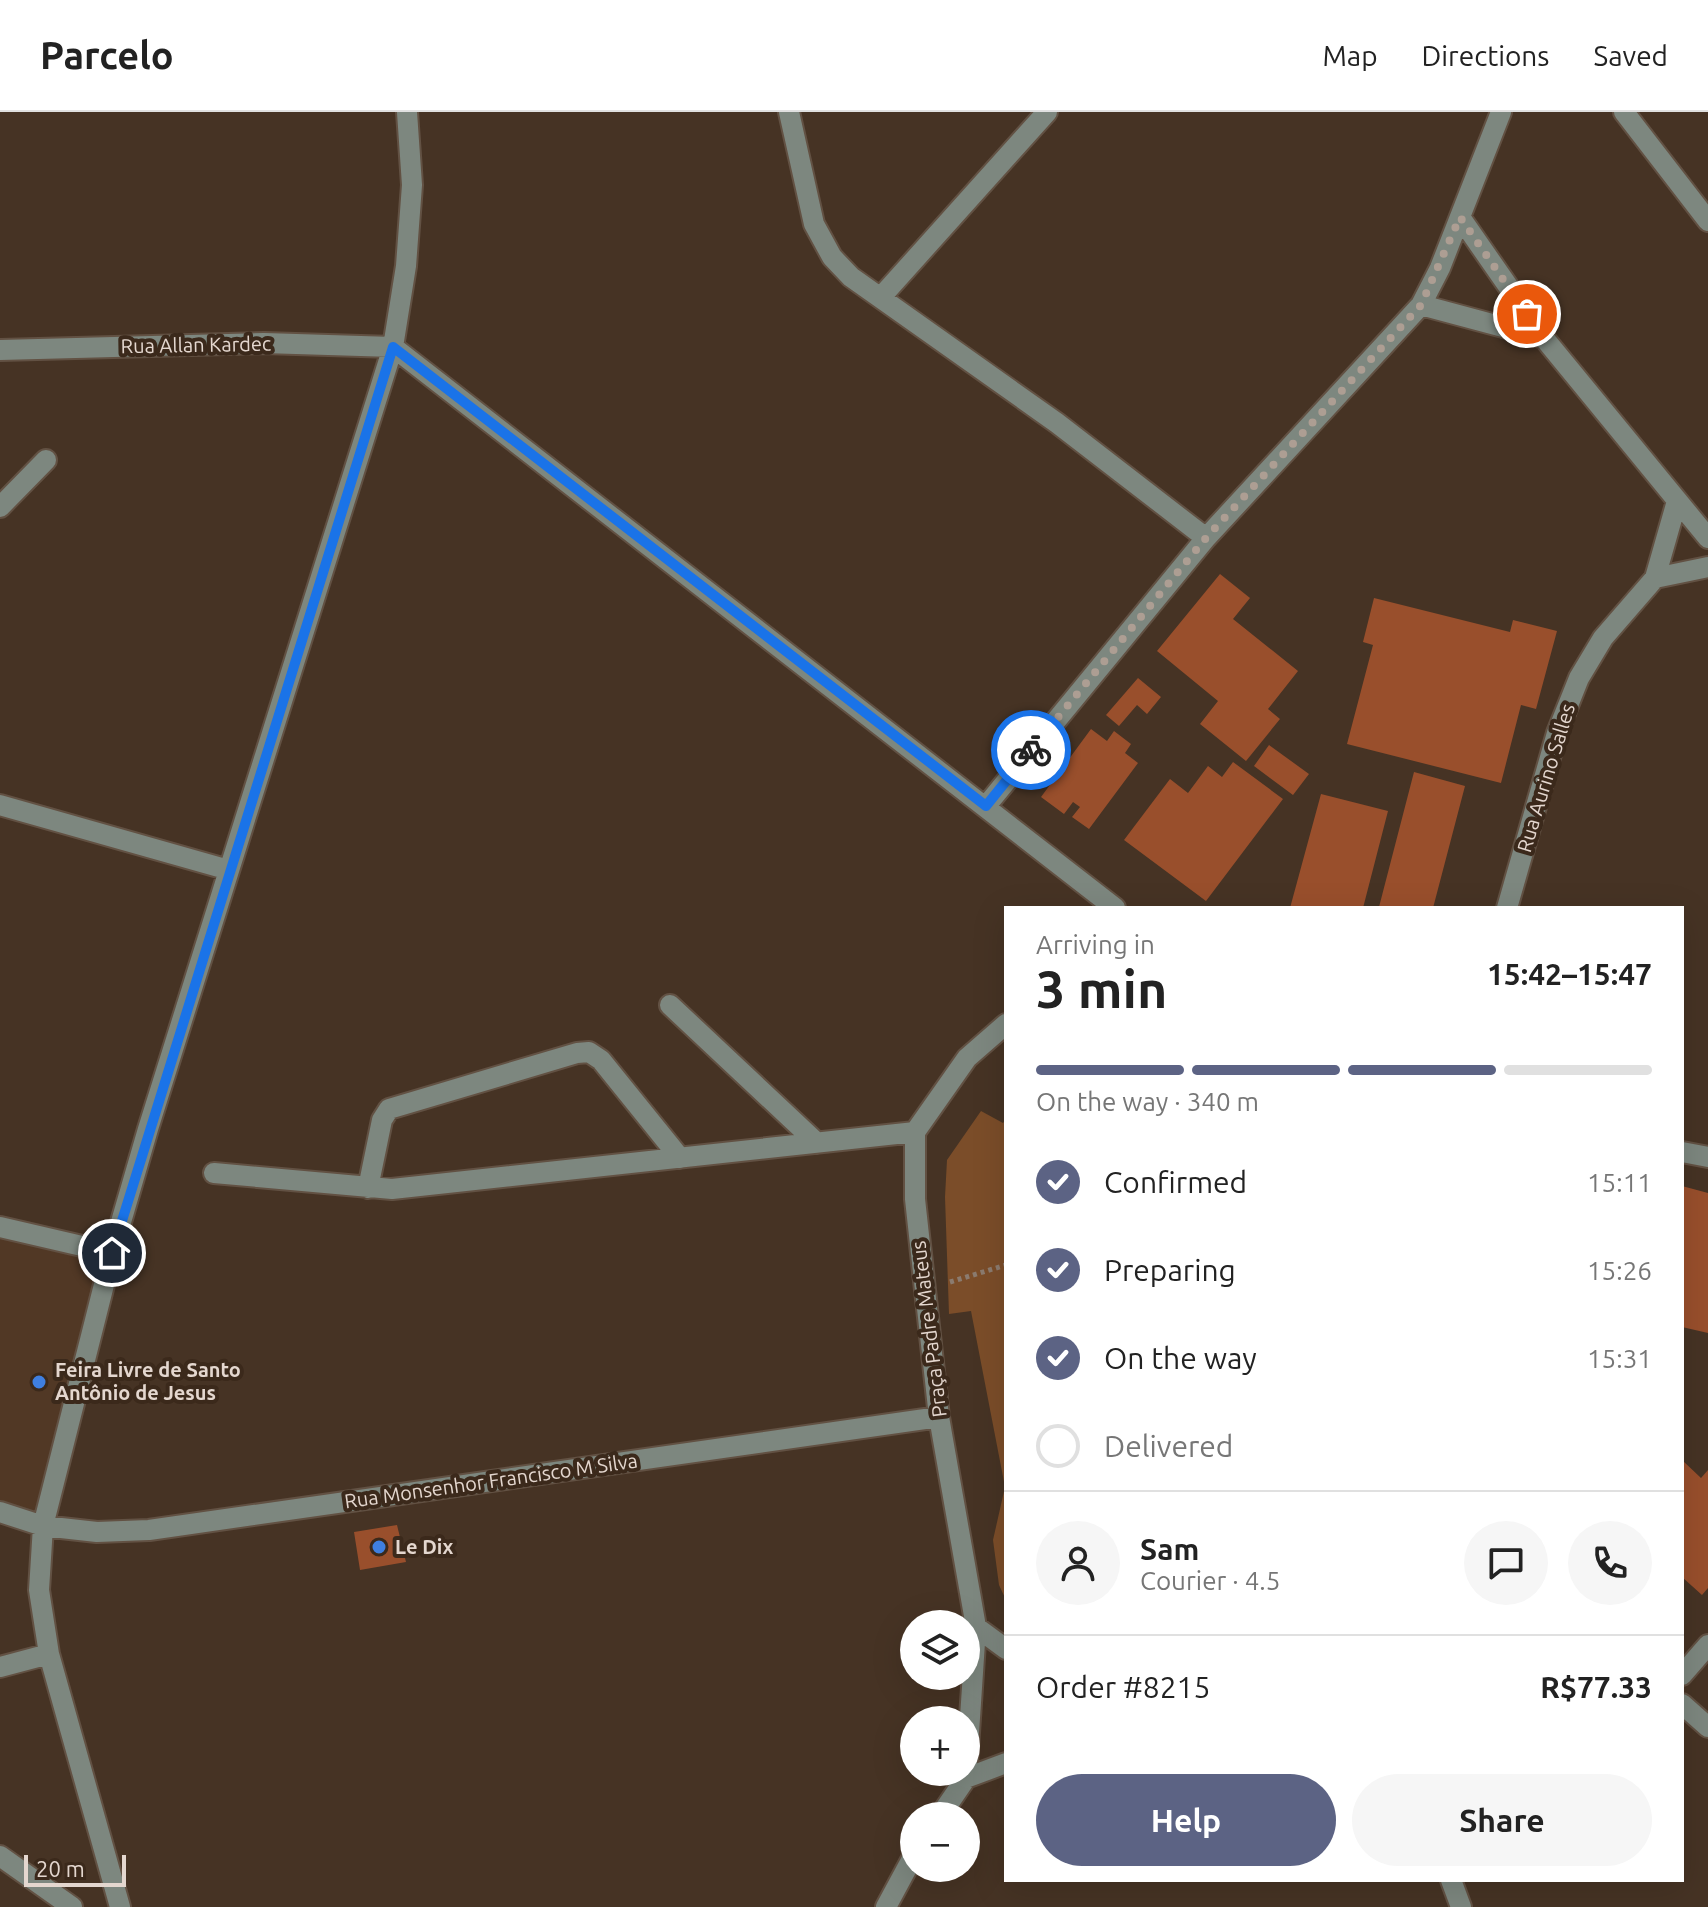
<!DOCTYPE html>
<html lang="en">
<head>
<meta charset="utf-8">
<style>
	:root { --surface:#fff; --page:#f6f6f6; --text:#222; --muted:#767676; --line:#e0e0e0; --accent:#5c6384 }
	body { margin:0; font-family:Ubuntu,sans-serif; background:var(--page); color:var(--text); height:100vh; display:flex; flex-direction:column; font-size:30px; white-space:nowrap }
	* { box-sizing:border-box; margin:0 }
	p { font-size:26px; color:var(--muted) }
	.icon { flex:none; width:44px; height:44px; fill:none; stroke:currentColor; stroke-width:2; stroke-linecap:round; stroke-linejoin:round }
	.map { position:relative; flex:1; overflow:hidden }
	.side { position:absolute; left:1004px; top:794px; width:680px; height:976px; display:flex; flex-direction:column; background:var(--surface); border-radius:0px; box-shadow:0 8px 32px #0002 }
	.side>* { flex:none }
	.fabs { position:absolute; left:900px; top:1498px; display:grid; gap:16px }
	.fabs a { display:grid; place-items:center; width:80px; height:80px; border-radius:50%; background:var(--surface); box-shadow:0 8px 32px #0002; font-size:40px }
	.scale { position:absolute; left:24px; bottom:20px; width:102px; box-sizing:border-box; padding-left:8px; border:4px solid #e4d7cf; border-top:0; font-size:22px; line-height:28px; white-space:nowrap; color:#e4d7cf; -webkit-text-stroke:6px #3b291b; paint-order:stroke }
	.pin { position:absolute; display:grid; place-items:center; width:68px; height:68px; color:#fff; margin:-34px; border:4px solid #fff; border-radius:50%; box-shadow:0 2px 8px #0007 }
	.courier { position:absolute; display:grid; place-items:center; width:80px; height:80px; margin:-40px; border:6px solid #1a73e8; border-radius:50%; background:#fff; color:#222; box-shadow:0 2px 10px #0007 }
	.summary em { font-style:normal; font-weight:700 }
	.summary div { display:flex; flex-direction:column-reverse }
	.summary { display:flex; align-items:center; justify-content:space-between; height:136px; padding:0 32px }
	h1 { font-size:52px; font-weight:700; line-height:60px }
	.bar { display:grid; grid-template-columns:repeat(4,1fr); gap:12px 8px; align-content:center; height:96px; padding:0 32px }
	.bar i { height:10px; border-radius:6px; background:var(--line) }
	.bar .current { background:var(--accent) }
	.bar p { grid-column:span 4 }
	.line { display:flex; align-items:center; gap:20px; padding:0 32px; border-top:2px solid var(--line) }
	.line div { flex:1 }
	.round { display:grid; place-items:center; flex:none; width:84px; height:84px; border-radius:42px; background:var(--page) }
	ol { padding:0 32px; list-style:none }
	li { display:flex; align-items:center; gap:24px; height:88px }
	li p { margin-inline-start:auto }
	li .icon { padding:8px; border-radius:50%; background:var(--accent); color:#fff; stroke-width:4 }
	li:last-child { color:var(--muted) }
	li i { width:44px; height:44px; border:4px solid var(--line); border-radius:50% }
	.primary-button { display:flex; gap:16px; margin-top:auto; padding:16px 32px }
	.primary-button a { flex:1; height:92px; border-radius:48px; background:var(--accent); color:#fff; font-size:32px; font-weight:700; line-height:92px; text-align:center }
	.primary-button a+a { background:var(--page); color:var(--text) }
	header { display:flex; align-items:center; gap:48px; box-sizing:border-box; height:112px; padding:0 40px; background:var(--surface); border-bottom:2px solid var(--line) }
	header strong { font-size:38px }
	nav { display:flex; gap:44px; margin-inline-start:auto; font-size:28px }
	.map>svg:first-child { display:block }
</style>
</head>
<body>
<header>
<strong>Parcelo</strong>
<nav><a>Map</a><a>Directions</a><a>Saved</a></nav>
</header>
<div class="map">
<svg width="1708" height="1795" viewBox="0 0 1708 1795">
	<rect width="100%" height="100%" fill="#463324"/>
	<path fill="#513825" d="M0 1115 112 1141 43 1414 0 1399Z"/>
	<path fill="#7b4d29" d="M981 999 1003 1011 1006 1007V1488L999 1473 993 1428 1005 1375 971 1199 949 1202 945 1085 947 1048Z"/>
	<path fill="#994f2c" d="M1220 462 1250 486 1233 507 1298 559 1268 597 1280 607 1246 649 1200 612 1218 589 1157 539Z
		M1374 486 1510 520 1513 508 1557 519 1536 597 1521 593 1501 671 1347 632 1373 533 1363 530Z
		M1138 566 1161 585 1147 602 1137 593 1119 614 1106 603Z
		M1091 617 1107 629 1114 619 1131 632 1125 641 1138 651 1089 717 1072 705 1080 695 1073 690 1064 702 1041 685Z
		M1269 633 1309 662 1293 683 1254 654Z
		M1233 650 1283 687 1206 789 1124 728 1170 667 1188 681 1208 654 1222 665Z
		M1414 660 1465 674 1433 796H1381L1379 795Z
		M1321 682 1388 699 1363 796H1290Z
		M1682 1074 1708 1081V1221L1682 1215Z
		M1682 1348 1701 1366 1708 1358V1476L1702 1483 1682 1465Z
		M397 1413 406 1450 360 1458 354 1420Z"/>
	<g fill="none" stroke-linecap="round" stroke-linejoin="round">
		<g stroke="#625143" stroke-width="24">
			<path id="minor" d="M789 0 814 112 832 145 851 165 1057 311 1206 426
				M1624 0 1708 109
				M1460 105 1544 226 1708 426
				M881 185 1047 0
				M1421 193 1544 226
				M393 235 1115 796
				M0 238 264 231 393 235
				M0 395 46 348
				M1655 466 1708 455
				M0 693 229 758
				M986 694 1206 426 1421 193 1440 156 1501 0
				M1507 796 1557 621 1579 566 1603 526 1655 466 1677 389
				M670 893 817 1031
				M1682 1040 1708 1045
				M214 1061 392 1077 915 1020
				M368 1076 382 1008 389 997 577 941 589 940 601 948 680 1046
				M0 1115 112 1141
				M0 1400 43 1414 97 1420 149 1418 939 1305
				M976 1515 1006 1537
				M0 1555 49 1542
				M1682 1563 1708 1533
				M1682 1592 1708 1615
				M966 1666 1006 1651
				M940 1704 966 1666 976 1515 939 1305 915 1087V1020L967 946 1006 912
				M0 1744 72 1795
				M1451 1768 1461 1795
				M120 1795 49 1542 39 1478 43 1414 112 1141 148 1017 393 235 406 154 412 73 407 0
				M886 1795 914 1743"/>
		</g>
		<path stroke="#8b7b6f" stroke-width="5" stroke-dasharray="4 4" stroke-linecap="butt" d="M950 1170 1006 1153"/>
		<use href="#minor" stroke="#7d877f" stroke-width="20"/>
	</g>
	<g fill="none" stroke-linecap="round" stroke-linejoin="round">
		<path stroke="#ad9e93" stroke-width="8" stroke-dasharray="0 14.4" d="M1031 638 1206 426 1421 193 1460 105 1527 202"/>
		<path stroke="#1a73e8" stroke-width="10" d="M112 1141 393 235 986 694 1031 638"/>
	</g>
	<g fill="#3f7fe0" stroke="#3b291b" stroke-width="3">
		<circle cx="39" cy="1270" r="8"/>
		<circle cx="379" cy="1435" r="8"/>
	</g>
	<g text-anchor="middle" stroke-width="8" stroke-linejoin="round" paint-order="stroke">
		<g font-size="20" fill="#e4d7cf" stroke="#3b291b">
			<text transform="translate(196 233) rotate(-1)" y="7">Rua Allan Kardec</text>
			<text transform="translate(1546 666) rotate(-73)" y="7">Rua Aurino Salles</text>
			<text transform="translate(929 1217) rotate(-97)" y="7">Praça Padre Mateus</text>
			<text transform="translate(491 1369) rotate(-8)" y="7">Rua Monsenhor Francisco M Silva</text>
		</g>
		<g font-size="20" font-weight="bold" fill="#e4d7cf" stroke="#3b291b" text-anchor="start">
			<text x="55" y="1265">Feira Livre de Santo<tspan x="55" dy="23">Antônio de Jesus</tspan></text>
			<text x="395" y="1442">Le Dix</text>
		</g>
	</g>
</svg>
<div class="fabs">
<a><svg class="icon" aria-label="layers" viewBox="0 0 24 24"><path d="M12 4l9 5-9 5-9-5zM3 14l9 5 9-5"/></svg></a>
<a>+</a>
<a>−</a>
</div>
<div class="scale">20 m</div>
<div class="pin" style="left:1527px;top:202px;background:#ea580c"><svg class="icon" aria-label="bag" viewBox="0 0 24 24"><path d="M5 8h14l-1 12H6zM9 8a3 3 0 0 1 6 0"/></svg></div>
<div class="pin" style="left:112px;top:1141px;background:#1f2937"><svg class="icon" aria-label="home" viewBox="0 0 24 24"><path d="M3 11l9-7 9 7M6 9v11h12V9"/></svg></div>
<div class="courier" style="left:1031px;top:638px"><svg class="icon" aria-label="bike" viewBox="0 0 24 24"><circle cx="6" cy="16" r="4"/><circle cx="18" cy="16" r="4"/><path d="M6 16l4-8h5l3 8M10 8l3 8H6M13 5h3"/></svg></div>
<section class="side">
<div class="summary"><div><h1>3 min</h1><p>Arriving in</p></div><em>15:42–15:47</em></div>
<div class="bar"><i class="current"></i><i class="current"></i><i class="current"></i><i></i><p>On the way · 340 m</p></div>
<ol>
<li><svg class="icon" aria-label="check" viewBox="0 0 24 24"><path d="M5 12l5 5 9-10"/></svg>Confirmed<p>15:11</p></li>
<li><svg class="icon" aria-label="check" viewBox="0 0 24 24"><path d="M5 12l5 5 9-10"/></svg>Preparing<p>15:26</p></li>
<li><svg class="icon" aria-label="check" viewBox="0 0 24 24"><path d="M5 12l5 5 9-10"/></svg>On the way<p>15:31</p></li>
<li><i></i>Delivered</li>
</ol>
<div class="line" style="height:144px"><a class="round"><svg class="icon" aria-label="person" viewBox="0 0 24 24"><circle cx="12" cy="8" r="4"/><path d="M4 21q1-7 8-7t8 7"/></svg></a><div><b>Sam</b><p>Courier · 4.5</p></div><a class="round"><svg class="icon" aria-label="chat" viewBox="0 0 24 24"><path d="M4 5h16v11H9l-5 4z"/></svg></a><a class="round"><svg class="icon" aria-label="phone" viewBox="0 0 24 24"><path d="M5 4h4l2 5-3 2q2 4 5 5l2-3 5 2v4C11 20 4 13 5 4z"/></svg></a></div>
<div class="line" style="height:104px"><div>Order #8215</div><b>R$77.33</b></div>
<div class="primary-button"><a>Help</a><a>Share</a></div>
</section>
</div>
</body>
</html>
